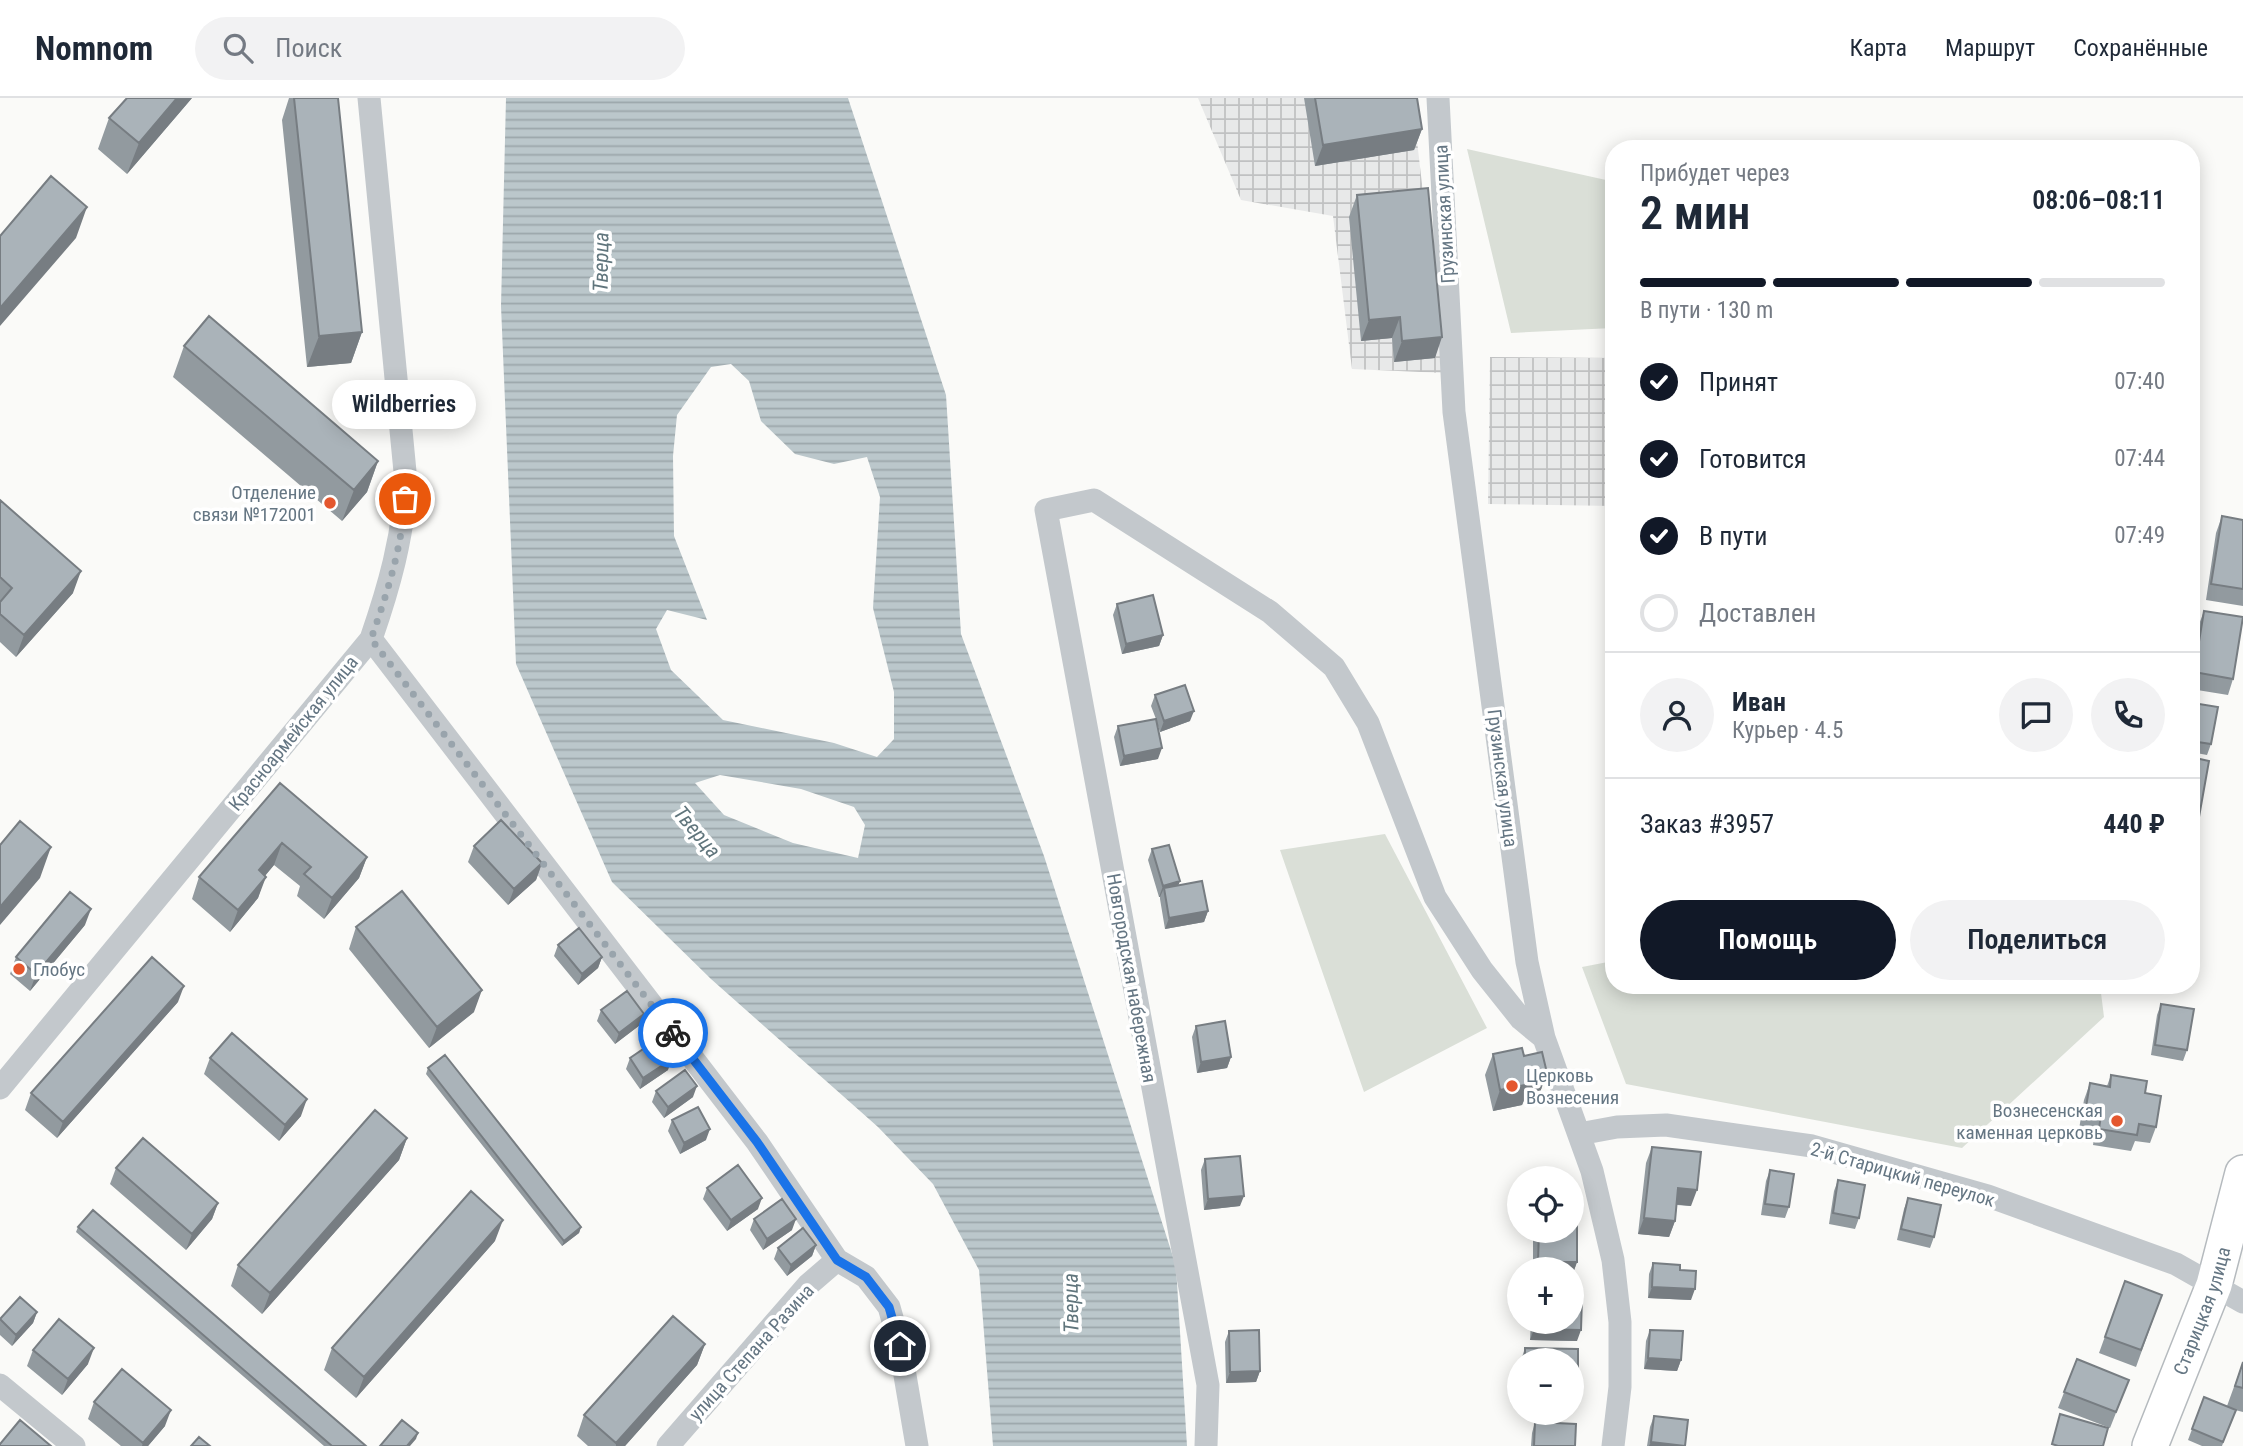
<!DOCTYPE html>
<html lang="ru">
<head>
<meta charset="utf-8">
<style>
	:root { --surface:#fff; --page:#f2f2f3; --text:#1f2937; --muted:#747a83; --line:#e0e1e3; --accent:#111827 }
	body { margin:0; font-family:"Roboto Condensed",sans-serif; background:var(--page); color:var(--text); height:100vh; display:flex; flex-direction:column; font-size:26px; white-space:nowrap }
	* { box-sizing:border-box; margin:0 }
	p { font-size:23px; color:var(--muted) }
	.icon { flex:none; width:38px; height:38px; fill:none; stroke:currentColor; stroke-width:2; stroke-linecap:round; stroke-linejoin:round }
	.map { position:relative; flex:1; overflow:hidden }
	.side { position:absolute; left:1605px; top:42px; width:595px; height:854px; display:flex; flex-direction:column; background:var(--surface); border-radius:28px; box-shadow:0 4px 18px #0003 }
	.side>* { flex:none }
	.fabs { position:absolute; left:1507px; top:1068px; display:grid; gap:14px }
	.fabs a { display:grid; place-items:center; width:77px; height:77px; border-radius:50%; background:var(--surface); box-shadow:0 4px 18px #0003; font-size:35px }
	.pin { position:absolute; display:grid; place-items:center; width:60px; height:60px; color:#fff; margin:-30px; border:4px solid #fff; border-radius:50%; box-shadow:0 2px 7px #0007 }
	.courier { position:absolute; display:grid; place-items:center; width:70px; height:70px; margin:-35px; border:5px solid #1a73e8; border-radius:50%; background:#fff; color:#222; box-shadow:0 2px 9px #0007 }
	.bubble { position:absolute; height:49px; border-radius:24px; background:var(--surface); box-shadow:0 4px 18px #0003; font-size:23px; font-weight:600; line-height:49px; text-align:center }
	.head em { font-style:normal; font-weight:600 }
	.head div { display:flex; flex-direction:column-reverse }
	.head { display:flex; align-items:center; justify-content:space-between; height:119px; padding:0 35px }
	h1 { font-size:46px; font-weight:600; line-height:52px }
	.bar { display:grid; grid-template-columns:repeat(4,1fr); gap:10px 7px; align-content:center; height:84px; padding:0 35px }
	.bar i { height:9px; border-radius:5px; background:var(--line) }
	.bar .active { background:var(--accent) }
	.bar p { grid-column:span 4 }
	.line { display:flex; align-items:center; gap:18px; padding:0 35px; border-top:2px solid var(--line) }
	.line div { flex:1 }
	.round { display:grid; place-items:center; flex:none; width:74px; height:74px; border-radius:37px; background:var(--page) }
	ol { padding:0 35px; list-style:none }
	li { display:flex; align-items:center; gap:21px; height:77px }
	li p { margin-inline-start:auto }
	li .icon { padding:7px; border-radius:50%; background:var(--accent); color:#fff; stroke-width:4 }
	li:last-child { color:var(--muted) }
	li i { width:38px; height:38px; border:4px solid var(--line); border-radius:50% }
	.action { display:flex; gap:14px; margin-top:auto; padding:14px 35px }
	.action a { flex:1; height:80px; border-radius:42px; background:var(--accent); color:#fff; font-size:28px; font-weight:600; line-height:80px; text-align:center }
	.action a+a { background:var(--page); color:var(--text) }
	header { display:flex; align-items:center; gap:42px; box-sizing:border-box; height:98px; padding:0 35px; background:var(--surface); border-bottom:2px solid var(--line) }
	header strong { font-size:33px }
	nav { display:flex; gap:38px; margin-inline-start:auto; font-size:24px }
	.search { width:490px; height:63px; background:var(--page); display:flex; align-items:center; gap:18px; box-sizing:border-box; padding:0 24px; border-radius:38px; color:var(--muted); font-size:26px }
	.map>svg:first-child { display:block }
</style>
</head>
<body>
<header>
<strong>Nomnom</strong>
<div class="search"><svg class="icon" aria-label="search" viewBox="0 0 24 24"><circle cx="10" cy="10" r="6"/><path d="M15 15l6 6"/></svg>Поиск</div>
<nav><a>Карта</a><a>Маршрут</a><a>Сохранённые</a></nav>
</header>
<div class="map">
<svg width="2243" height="1348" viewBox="0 0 2243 1348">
	<defs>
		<pattern id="industrial-grid" width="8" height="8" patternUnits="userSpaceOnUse" patternTransform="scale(1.75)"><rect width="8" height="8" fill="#e8e9e9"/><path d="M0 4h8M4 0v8" fill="none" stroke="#c0c1c2"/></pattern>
		<pattern id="water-rules" width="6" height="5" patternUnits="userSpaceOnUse" patternTransform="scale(1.75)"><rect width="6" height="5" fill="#bbc7cb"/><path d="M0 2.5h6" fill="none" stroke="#9ca6aa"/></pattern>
	</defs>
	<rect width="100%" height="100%" fill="#fafaf8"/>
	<path fill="url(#industrial-grid)" d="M1198 0H1412L1444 275 1352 271 1333 118 1241 102Z
		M1490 259 1613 260V408L1488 406Z"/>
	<path fill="#dadfd7" d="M1467 51 1606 82 1613 94V230L1511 235Z
		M1385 736 1487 930 1364 994 1280 752Z
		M1613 863 1614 887H2051L2101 895 2104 919 1962 1050 1626 986 1582 869Z"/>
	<path fill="url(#water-rules)" fill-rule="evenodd" d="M506 0H848L946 297 961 536 1044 758 1176 1168 1187 1348H993L979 1172 933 1086 878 1029 711 881 612 784 516 566 501 208ZM731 266 749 283 761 323 795 356 834 366 867 359 880 399 873 510 894 594V641L877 659 834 645 723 622 671 572 656 531 667 512 707 522 674 438 673 358 677 317 711 269ZM720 677 801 691 854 709 865 727 858 760 793 745 724 717 695 685Z"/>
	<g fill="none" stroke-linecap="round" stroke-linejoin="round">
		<g stroke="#b5babe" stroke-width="38">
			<g id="primary">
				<path id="s1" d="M2150 1348 2214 1187 2243 1075"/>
			</g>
		</g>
		<path stroke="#c3c8cc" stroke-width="23" d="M1438 0 1454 314 1527 864 1544 940 1592 1073 1613 1162 1620 1224V1289L1613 1348
			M371 541 757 1044 837 1162 866 1179 889 1209 900 1248 917 1348
			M0 990 371 541C389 489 403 440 406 384L369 0
			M1579 1036 1617 1029 1666 1027 1812 1048 1988 1098 2176 1166 2243 1204
			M0 1287 74 1348
			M668 1348 808 1187 837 1162
			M1206 1348 1208 1287 1046 412 1094 402 1270 514 1334 569 1368 625 1435 799 1482 872 1521 921 1544 940"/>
		<use href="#primary" stroke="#fff" stroke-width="35"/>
	</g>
	<path fill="#929a9f" d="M192 0 127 76 98 51 109 20Z
		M289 0H338L362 234 351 265 307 269 282 22Z
		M1304 0H1417L1422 31 1414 52 1315 68Z
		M1357 97 1435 260 1394 264 1392 240 1361 243 1349 119Z
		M184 248 378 363 367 394 342 423 173 279Z
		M0 402 73 495 16 559 0 544Z
		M2222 418 2243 422V508L2206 502 2216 435Z
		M1117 506 1163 537 1159 548 1122 556 1113 517Z
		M2204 513 2233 581 2228 597 2191 591V574L2198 529Z
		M1155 597 1190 623 1160 634 1157 625 1158 661 1120 668 1114 639 1118 628 1156 621 1151 608Z
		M2193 605 2211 646 2207 657 2191 654V611Z
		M2191 659 2199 719 2193 735H2191Z
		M280 685 367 759 359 780 324 821 297 798 300 788 274 767 265 778 258 800 230 834 192 801 199 779Z
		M474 748 542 765 536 782 508 807 468 764Z
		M1152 751 1178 787 1208 813 1204 824 1165 831 1160 801V799H1159L1148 762Z
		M85 827 30 893 10 876 16 859Z
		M356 829 474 914 429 950 349 851Z
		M558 847 602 859 598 870 578 887 554 858Z
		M178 904 57 1040 25 1012 31 995Z
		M2161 906 2187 952 2183 963 2151 957 2157 917Z
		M601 912 644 916 640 927 615 946 597 923Z
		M1196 928 1231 959 1227 970 1197 975 1192 939Z
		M1493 956 1524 958 1547 975 1539 997 1525 1000 1522 1007 1493 1013 1485 977Z
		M210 960 301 1018 279 1043 204 976Z
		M630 960 668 972 640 991 626 971Z
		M428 970 581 1129 579 1135 562 1148 426 976Z
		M2111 977 2156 1029 2150 1045 2135 1043 2131 1053 2093 1047 2095 1034 2079 1031 2084 1002 2090 985 2107 988Z
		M656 993 693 999 664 1020 652 1004Z
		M672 1022 706 1042 680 1056 668 1033Z
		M407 1040 399 1062 262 1216 231 1188 238 1167Z
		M1652 1049 1691 1108 1677 1107 1675 1123 1669 1139 1638 1136 1646 1065Z
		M1205 1061 1240 1108 1204 1112 1201 1072Z
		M116 1070 218 1105 212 1121 186 1152 110 1086Z
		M1770 1072 1789 1109 1785 1120 1761 1117 1766 1083Z
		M1838 1082 1859 1120 1855 1131 1829 1126 1834 1093Z
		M707 1090 758 1111 727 1133 703 1101Z
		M1908 1100 1934 1139 1930 1150 1897 1142 1904 1111Z
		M754 1121 792 1132 763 1152 750 1132Z
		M78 1129 366 1348H324L76 1134Z
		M1533 1132H1572L1577 1164 1572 1178V1171H1533Z
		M495 1143 356 1300 324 1272 332 1250Z
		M816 1147 812 1158 787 1178 774 1161 778 1150Z
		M1653 1165 1680 1172 1691 1202 1648 1200 1649 1176Z
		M2125 1183 2162 1197 2136 1269 2099 1255Z
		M37 1214 33 1225 12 1248 0 1237V1221Z
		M1531 1223H1572L1577 1243 1530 1242Z
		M1650 1232 1681 1262 1677 1273 1644 1271 1646 1243Z
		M1229 1233 1260 1273 1256 1284 1226 1285 1225 1244Z
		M705 1246 697 1267 625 1348H588L577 1338 584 1317Z
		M1525 1250 1578 1251V1283L1574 1294H1572V1262H1521Z
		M33 1252 88 1266 62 1297 27 1268Z
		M2077 1261 2129 1282 2110 1330 2058 1310Z
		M2243 1264V1314L2235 1312 2222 1348H2202L2188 1342 2204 1299 2227 1308Z
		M94 1304 165 1328 148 1348H121L88 1321Z
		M1654 1318 1685 1348H1647L1650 1329Z
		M1535 1324 1575 1348H1531L1532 1335Z"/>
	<path fill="#777d82" d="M177 0H192L127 76 139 45Z
		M1422 31 1414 52 1315 68 1323 47Z
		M87 109 76 140 0 228V210Z
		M1400 219 1392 240 1361 243 1369 222Z
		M362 234 351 265 307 269 319 238Z
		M1442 239 1435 260 1394 264 1402 243Z
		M378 363 367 394 342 423 354 392Z
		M81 473 73 495 16 559 24 537Z
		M1163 537 1159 548 1122 556 1126 546Z
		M1194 613 1190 623 1160 634 1164 623Z
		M1162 650 1158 661 1120 668 1124 658Z
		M282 745 274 767 251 794 259 772Z
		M51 749 40 780 0 827V809Z
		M367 759 359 780 324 821 332 800Z
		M542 765 536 782 508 807 514 791Z
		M266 779 258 800 230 834 238 812Z
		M1180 783 1176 794 1164 790 1160 799H1159L1163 788Z
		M91 811 85 827 30 893 36 876Z
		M1208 813 1204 824 1165 831 1169 820Z
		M602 859 598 870 578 887 582 876Z
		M184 888 178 904 57 1040 63 1024Z
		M482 892 474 914 429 950 437 929Z
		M644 916 640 927 615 946 619 935Z
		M1231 959 1227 970 1197 975 1201 964Z
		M672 961 668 972 640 991 643 980Z
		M1547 975 1539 997 1525 1000 1522 1007 1493 1013 1500 992 1528 979Z
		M697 988 693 999 664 1020 668 1009Z
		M307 1001 301 1018 279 1043 285 1027Z
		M710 1031 706 1042 680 1056 684 1045Z
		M407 1040 399 1062 262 1216 270 1195Z
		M1678 1090 1697 1092 1691 1108 1672 1106Z
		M1244 1098 1240 1108 1204 1112 1208 1101Z
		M762 1100 758 1111 727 1133 731 1122Z
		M218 1105 212 1121 186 1152 192 1136Z
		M1644 1120 1675 1123 1669 1139 1638 1136Z
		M796 1121 792 1132 763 1152 767 1141Z
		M503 1122 495 1143 356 1300 364 1279Z
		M581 1129 579 1135 562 1148 564 1143Z
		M816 1147 812 1158 787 1178 791 1167Z
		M1538 1164H1577L1572 1178V1171H1536Z
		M1652 1189 1695 1191 1691 1202 1648 1200Z
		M37 1214 33 1225 12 1248 16 1237Z
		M1534 1231 1581 1232 1577 1243 1530 1242Z
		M705 1246 697 1267 625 1348H616V1345Z
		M94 1250 88 1266 62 1297 68 1281Z
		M1648 1260 1681 1262 1677 1273 1644 1271Z
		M1260 1273 1256 1284 1226 1285 1230 1274Z
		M1572 1283H1578L1574 1294H1572Z
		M171 1312 165 1328 148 1348H142L143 1345Z
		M418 1335 416 1341 410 1348H407Z
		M1651 1344 1681 1348H1649Z"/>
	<path fill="#aab3b9" stroke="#777d82" stroke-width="2" d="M127 0H177L139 45 109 20Z
		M294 0H338L362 234 319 238Z
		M1315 0H1417L1422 31 1323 47Z
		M51 78 87 109 0 210V138Z
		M1428 90 1442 239 1402 243 1400 219 1369 222 1357 97Z
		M209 218 378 363 354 392 184 248Z
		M0 402 81 473 24 537 0 516V504L12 490 0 479Z
		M2222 418 2243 422V491L2211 486Z
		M1153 497 1163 537 1126 546 1117 506Z
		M2204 513 2243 519 2233 581 2194 574Z
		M1185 587 1194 613 1164 623 1155 597Z
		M2193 605 2218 609 2211 646 2191 643V618Z
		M1156 621 1162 650 1124 658 1118 628Z
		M2191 659 2209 663 2199 719 2191 717Z
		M280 685 367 759 332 800 304 776 311 769 282 745 259 772 266 779 238 812 199 779Z
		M501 722 542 765 514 791 474 748Z
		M20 723 51 749 0 809V747Z
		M1169 747 1180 783 1163 788 1152 751Z
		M1202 783 1208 813 1169 820 1164 790Z
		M402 793 482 892 437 929 356 829Z
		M70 794 91 811 36 876 16 859Z
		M579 830 602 859 582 876 558 847Z
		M152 859 184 888 63 1024 31 995Z
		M627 893 644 916 619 935 601 912Z
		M2161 906 2194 911 2187 952 2155 947Z
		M1225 923 1231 959 1201 964 1196 928Z
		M232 935 307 1001 285 1027 210 960Z
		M658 941 672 961 643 980 630 960Z
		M1522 950 1524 958 1542 954 1547 975 1528 979 1530 986 1500 992 1493 956Z
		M445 957 581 1129 564 1143 428 970Z
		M685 972 697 988 668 1009 656 993Z
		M2111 977 2147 983 2145 995 2161 998 2156 1029 2139 1026 2137 1037 2099 1031 2101 1017 2085 1015 2090 985 2110 989Z
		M698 1009 710 1031 684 1045 672 1022Z
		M375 1012 407 1040 270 1195 238 1167Z
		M143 1040 218 1105 192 1136 116 1070Z
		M1652 1049 1701 1054 1697 1092 1678 1090 1675 1123 1644 1120Z
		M1240 1058 1244 1098 1208 1101 1205 1061Z
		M738 1067 762 1100 731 1122 707 1090Z
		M1770 1072 1794 1076 1789 1109 1765 1106Z
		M1838 1082 1865 1087 1859 1120 1833 1115Z
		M471 1093 503 1122 364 1279 332 1250Z
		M1908 1100 1941 1107 1934 1139 1901 1131Z
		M782 1101 796 1121 767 1141 754 1121Z
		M1572 1106H1577V1164H1538L1539 1132H1572Z
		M93 1112 366 1348H332L78 1129Z
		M803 1130 816 1147 791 1167 778 1150Z
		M1653 1165 1680 1167V1172L1696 1173 1695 1191 1652 1189Z
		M2125 1183 2162 1197 2141 1252 2105 1239Z
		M20 1199 37 1214 16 1237 0 1221Z
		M1572 1199H1582L1581 1232 1534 1231V1223H1572Z
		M673 1218 705 1246 616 1345 584 1317Z
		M59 1221 94 1250 68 1281 33 1252Z
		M1259 1232 1260 1273 1230 1274 1229 1233Z
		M1650 1232 1683 1233 1681 1262 1648 1260Z
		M1525 1250 1578 1251V1283H1572V1262H1525Z
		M2077 1261 2129 1282 2116 1314 2064 1294Z
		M2243 1264V1290L2235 1288Z
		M122 1271 171 1312 143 1345 94 1304Z
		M2204 1299 2236 1312 2223 1344 2192 1331Z
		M2060 1316 2108 1330 2103 1348H2058L2052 1346Z
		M1654 1318 1688 1322 1685 1348 1651 1344Z
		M20 1322 51 1348H0V1346Z
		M402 1322 418 1335 407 1348H380Z
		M1535 1324 1576 1326 1575 1348H1534Z
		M199 1339 210 1348H191Z"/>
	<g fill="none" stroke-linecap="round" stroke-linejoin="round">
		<path stroke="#99a4ac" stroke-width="7" stroke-dasharray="0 12.6" d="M405 401C402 449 387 496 371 541L673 935"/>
		<path stroke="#1a73e8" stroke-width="9" d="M673 935 757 1044 837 1162 866 1179 889 1209 900 1248"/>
	</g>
	<g fill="#e4572e" stroke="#fff" stroke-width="2.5">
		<circle cx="330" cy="405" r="7"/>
		<circle cx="19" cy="871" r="7"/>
		<circle cx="1512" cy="988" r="7"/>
		<circle cx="2117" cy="1023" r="7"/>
	</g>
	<g text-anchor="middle" stroke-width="7" stroke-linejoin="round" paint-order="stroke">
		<g font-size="19" fill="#657683" stroke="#fff">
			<text transform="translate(1444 116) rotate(-93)" y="7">Грузинская улица</text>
			<text transform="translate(293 635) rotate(-51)" y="7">Красноармейская улица</text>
			<text transform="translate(1503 680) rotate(83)" y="7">Грузинская улица</text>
			<text transform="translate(1132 880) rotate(80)" y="7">Новгородская набережная</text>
			<text transform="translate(1903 1076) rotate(16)" y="7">2-й Старицкий переулок</text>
			<text dy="7" stroke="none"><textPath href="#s1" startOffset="145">Старицкая улица</textPath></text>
			<text transform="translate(751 1254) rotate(-48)" y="7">улица Степана Разина</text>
		</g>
		<g font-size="19" fill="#657683" stroke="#fff" text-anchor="end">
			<text x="316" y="401">Отделение<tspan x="316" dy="22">связи №172001</tspan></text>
			<text x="33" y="878" text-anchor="start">Глобус</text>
			<text x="1526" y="984" text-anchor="start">Церковь<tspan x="1526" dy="22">Вознесения</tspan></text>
			<text x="2103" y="1019">Вознесенская<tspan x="2103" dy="22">каменная церковь</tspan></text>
		</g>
		<g font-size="21" font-style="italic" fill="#60757c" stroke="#fff">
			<text transform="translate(601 164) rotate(-89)" y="7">Тверца</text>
			<text transform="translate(697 734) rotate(50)" y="7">Тверца</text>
			<text transform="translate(1071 1205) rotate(-91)" y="7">Тверца</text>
		</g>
	</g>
</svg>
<div class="fabs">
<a><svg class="icon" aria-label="locate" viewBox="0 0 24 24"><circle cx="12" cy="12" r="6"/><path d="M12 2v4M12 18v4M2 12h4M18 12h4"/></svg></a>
<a>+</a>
<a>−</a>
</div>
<div class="pin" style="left:405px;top:401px;background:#ea580c"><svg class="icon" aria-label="bag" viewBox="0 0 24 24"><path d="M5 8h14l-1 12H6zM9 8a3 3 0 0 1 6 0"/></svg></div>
<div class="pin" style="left:900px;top:1248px;background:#1f2937"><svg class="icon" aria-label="home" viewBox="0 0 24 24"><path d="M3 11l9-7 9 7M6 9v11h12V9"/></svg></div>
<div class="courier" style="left:673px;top:935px"><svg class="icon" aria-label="bike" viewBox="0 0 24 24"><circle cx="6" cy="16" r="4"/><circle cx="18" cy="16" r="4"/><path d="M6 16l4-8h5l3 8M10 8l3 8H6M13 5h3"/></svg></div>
<div class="bubble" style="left:332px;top:282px;width:144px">Wildberries</div>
<section class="side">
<div class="head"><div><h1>2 мин</h1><p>Прибудет через</p></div><em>08:06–08:11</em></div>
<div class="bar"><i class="active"></i><i class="active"></i><i class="active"></i><i></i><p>В пути · 130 m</p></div>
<ol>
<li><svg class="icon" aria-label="check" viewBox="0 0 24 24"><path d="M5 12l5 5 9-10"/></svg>Принят<p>07:40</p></li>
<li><svg class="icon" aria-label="check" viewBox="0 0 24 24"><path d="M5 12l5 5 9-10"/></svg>Готовится<p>07:44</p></li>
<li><svg class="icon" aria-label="check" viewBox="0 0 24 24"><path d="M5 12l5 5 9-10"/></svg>В пути<p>07:49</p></li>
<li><i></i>Доставлен</li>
</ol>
<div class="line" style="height:126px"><a class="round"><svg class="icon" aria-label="person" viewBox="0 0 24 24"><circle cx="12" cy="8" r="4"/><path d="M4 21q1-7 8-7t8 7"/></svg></a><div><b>Иван</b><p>Курьер · 4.5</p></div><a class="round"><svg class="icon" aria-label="chat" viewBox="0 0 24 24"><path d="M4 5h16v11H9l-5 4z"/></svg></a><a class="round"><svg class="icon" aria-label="phone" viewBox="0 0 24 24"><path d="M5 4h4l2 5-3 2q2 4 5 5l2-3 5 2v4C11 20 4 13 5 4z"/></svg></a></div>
<div class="line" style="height:91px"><div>Заказ #3957</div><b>440 ₽</b></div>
<div class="action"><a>Помощь</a><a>Поделиться</a></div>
</section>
</div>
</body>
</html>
